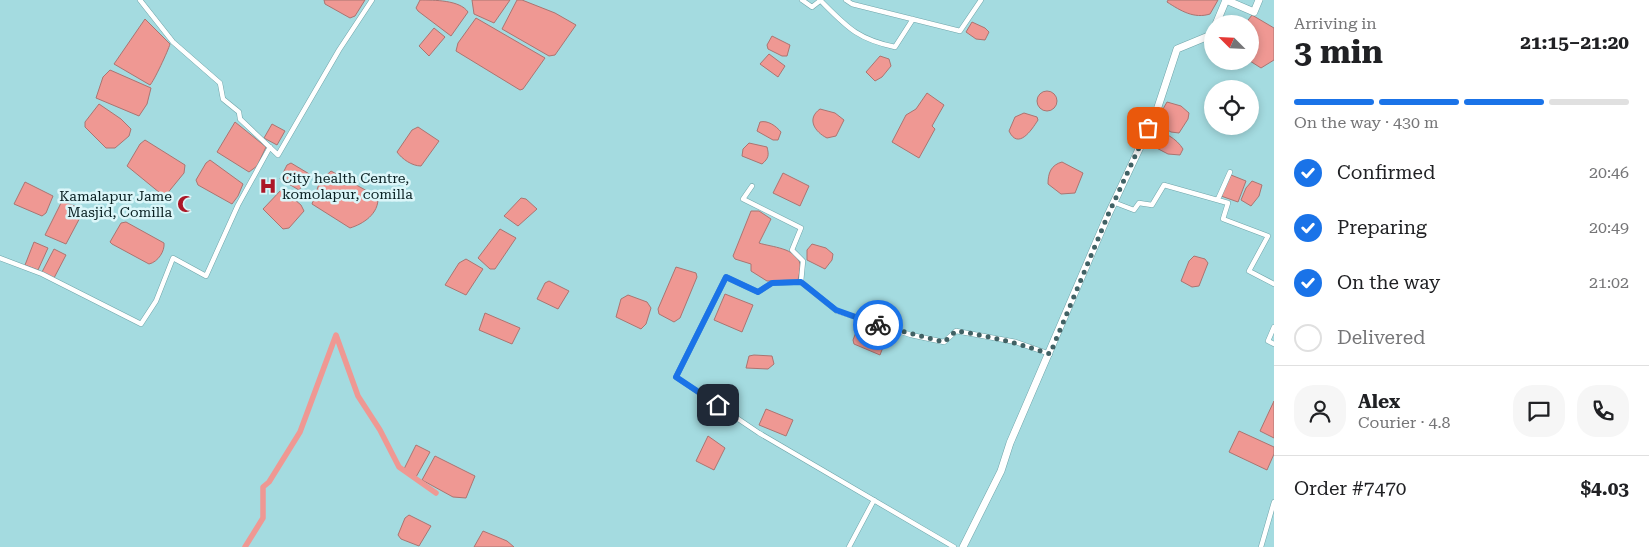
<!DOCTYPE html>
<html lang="en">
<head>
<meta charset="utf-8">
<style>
	:root { --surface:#fff; --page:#f6f6f6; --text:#202124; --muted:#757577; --line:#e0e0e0; --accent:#1a73e8 }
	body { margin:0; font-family:"Roboto Serif",serif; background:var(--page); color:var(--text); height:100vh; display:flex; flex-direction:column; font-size:19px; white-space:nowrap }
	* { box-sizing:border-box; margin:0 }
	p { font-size:16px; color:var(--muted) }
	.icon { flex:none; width:28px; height:28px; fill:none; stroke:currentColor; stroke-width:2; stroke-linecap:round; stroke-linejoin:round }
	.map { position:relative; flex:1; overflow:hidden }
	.sheet { display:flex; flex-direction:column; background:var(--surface); width:375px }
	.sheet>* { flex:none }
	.needle { width:32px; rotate:294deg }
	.fabs { position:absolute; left:1204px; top:15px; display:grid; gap:10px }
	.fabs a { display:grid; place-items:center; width:55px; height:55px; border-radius:50%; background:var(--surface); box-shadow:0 2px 8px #0003; font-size:25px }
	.pin { position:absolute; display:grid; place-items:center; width:42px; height:42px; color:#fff; margin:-21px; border-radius:10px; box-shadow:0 2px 8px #0006 }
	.courier { position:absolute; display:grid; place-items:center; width:50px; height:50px; margin:-25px; border:4px solid #1a73e8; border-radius:50%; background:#fff; color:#222; box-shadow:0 1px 6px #0007 }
	.summary em { font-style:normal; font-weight:700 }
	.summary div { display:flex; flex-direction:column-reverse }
	.summary { display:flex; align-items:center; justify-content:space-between; height:85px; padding:0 20px }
	h1 { font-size:32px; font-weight:700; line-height:38px }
	.bar { display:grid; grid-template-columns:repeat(4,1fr); gap:8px 5px; align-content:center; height:60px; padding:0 20px }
	.bar i { height:6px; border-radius:4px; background:var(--line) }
	.bar .current { background:var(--accent) }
	.bar p { grid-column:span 4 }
	.line { display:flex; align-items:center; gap:12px; padding:0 20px; border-top:1px solid var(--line) }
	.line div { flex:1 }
	.round { display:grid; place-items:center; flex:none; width:52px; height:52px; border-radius:20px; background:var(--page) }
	ol { padding:0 20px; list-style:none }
	li { display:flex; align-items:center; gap:15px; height:55px }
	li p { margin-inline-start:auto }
	li .icon { padding:5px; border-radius:50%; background:var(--accent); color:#fff; stroke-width:4 }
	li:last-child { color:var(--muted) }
	li i { width:28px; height:28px; border:2px solid var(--line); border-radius:50% }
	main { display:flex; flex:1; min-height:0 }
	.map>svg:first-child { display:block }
</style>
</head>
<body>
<main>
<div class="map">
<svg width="1274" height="547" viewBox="0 0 1274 547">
	<rect width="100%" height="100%" fill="#a4dbe0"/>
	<path fill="#ef9893" stroke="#aa7471" d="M324 0H365L355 16 350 18 325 4Z
		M420 0C434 0 460 0 468 12L451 36 418 11 416 8Z
		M472 0H510L494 23 474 14Z
		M517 0H522L555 13 576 25 555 55 549 56 502 29Z
		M1168 0H1218L1210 14C1194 19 1181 11 1167 2Z
		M1252 15 1274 28V60L1261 68 1250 61V24H1245Z
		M476 18 545 58 523 89 520 90 456 51 458 43Z
		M145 19 170 44C168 51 154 81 150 85L114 64Z
		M972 22 985 28 989 32 985 40 976 39 966 32Z
		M434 28 445 37 429 56 419 46Z
		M772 36 790 45 787 56H782L768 49 767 45Z
		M769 54 785 66 778 77 760 64Z
		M880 56 889 59 891 66 882 77 875 81 866 72Z
		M110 70 151 88 147 104 139 116 96 98 103 77Z
		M1037 101a10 10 0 1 1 20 0a10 10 0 1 1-20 0Z
		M927 93 944 105 932 126 935 129 919 158 892 142 906 115 916 109Z
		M1167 102 1181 106 1189 113 1188 119 1179 133 1171 132 1155 123Z
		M99 104 121 119 131 129 129 136 115 148H106L85 127V122Z
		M820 109 835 113 844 120 836 136 827 138C815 132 806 119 820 109Z
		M1024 113 1037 117 1038 120C1031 131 1018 150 1009 131L1015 117Z
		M235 122 266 147 257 166 249 172 217 152Z
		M760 122C768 120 776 126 781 132L778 140H773L757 131Z
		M272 124 285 131 277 145 264 138Z
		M418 127 439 141 421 166C412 166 402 159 397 152L412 130Z
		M1151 131C1163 130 1177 139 1183 149L1180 155 1168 154 1145 142Z
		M145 140 185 165 184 173 166 195 160 193 127 166 140 144Z
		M749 143 767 147C769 155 769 158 762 164L742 156 743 149Z
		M210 160 243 184 238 196 232 204 198 185 196 180 206 163Z
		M1062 162 1083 173 1075 193 1061 194 1048 184C1048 173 1051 165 1062 162Z
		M291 163 311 175 299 190 280 179 287 165Z
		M331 171 378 197C379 214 363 224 350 228L312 204 320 181Z
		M783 173 809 186 800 206 773 193Z
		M1231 175 1246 181 1238 202 1221 196Z
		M1252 181 1262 185 1259 196 1251 206 1241 200 1246 188Z
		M25 182 53 196 46 213 42 216 14 204Z
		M282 189 301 205 304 211 289 228 283 229 263 209Z
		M521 198 526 199 537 209 518 226 504 216Z
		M62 201 84 210 66 244 45 235Z
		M751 211H759L771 219 759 243C771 247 797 248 800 264 801 268 799 275 798 280L767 281 751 271V264L735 259 733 256Z
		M126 222 164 243C165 251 158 262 149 264L112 244 110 242 121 223Z
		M500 229 516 238 495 269H490L478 258Z
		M34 242 48 248 38 270 25 265Z
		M812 244 826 248 833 254 832 260 825 269 807 260V250Z
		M54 249 66 255 54 278 42 272Z
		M1194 256 1205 259 1208 263 1199 286 1192 287 1181 281 1189 261Z
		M466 259 483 269 466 295 445 285 459 263Z
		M676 267 696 273 697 277 680 318 674 322 659 314 658 309Z
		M549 281 569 291 558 309 537 299 545 283Z
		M725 294 753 305 742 332 714 320Z
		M628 295 647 302 651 308 646 324 641 329 616 317 621 299Z
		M485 313 520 328 512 344 479 330Z
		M861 325H866L888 334 880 355 854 344 853 340 858 327Z
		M754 355 772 356 774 364 768 369 746 368 749 356Z
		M1274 401V438L1260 431Z
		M766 409 793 420 786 436 759 425Z
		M1239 431 1274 447V454L1267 470 1229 452Z
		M708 436 725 448 714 470 696 461Z
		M416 445 430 452 416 477 404 469Z
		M435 456 475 476 466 498 453 497 422 480Z
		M409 515 431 526 419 546 401 539 398 535 405 518Z
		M483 531 507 541 514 547H474Z"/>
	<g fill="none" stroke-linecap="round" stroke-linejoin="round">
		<path stroke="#ef9893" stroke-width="5.5" d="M245 547 263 518V487L269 482 300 432 336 335 358 396 380 430 399 467 436 493"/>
		<g stroke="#6fa4a9" stroke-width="5.5">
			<path id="street" d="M140 0 173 42 220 83 223 99 239 112 240 119 278 155 339 50 372 0
				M802 0 812 7 821 0
				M846 0 852 4 960 31 981 0
				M821 1C847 27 857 39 895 47L913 19
				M752 186 743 199 801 228 792 250 803 261 801 282
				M1218 199 1230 172
				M1113 202 1134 210 1139 203 1152 205 1164 185 1228 203 1223 219 1268 236 1249 271 1274 284
				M0 258 42 274 141 324 156 301 173 258 206 276 238 205 270 147
				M1274 327 1268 341 1274 344
				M849 547 874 500
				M954 547 759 433 676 377 726 277 758 292 772 283 801 282 837 311 911 335 944 342 956 331 1016 342 1050 354
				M1261 547 1274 502"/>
		</g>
		<g stroke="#6fa4a9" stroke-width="8">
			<path id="secondary" d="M1226 0 1254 12 1259 0
				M1216 24 1226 0
				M963 547 1001 471 1010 443 1108 215 1156 113 1177 49 1211 35 1212 32"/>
		</g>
		<use href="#street" stroke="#fff" stroke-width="4.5"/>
		<use href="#secondary" stroke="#fff" stroke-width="7"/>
	</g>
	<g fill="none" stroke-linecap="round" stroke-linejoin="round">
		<path stroke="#406164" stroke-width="5" stroke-dasharray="0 9" d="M878 325 944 342 956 331C989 336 1018 343 1050 354L1108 215 1148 128"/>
		<path stroke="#1a73e8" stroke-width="6" d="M718 405 676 377 726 277 758 292 772 283 801 282 836 310 878 325"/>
	</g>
	<defs>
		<g id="hospital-bare" transform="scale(1.35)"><path d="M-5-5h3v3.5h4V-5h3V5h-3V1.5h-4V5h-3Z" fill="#ac1727" stroke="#dbf6f9" stroke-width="2.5" paint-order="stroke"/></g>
		<g id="mosque-bare" transform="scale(1.35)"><path d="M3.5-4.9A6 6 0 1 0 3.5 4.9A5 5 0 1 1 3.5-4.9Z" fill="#ac1727" stroke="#dbf6f9" stroke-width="2.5" paint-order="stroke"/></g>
	</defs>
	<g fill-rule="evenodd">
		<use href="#hospital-bare" x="268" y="186"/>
		<use href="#mosque-bare" x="186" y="204"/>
	</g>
	<g text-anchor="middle" stroke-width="5" stroke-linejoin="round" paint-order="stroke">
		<g font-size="14" fill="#0a2022" stroke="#dbf6f9" text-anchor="start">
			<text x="282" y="183">City health Centre,<tspan x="282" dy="16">komolapur, comilla</tspan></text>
			<text x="172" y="201" text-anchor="end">Kamalapur Jame<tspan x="172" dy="16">Masjid, Comilla</tspan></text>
		</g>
	</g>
</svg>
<div class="fabs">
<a><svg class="needle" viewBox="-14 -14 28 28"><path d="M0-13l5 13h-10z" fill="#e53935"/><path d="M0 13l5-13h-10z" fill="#757577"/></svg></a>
<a><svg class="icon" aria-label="locate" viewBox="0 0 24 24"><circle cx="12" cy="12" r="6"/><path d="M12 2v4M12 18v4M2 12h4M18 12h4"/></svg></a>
</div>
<div class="pin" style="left:1148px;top:128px;background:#ea580c"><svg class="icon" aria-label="bag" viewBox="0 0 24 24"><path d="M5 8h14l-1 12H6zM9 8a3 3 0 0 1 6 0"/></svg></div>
<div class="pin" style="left:718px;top:405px;background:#1f2937"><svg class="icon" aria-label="home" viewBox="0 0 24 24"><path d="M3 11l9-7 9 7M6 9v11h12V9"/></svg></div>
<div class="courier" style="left:878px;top:325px"><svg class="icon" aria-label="bike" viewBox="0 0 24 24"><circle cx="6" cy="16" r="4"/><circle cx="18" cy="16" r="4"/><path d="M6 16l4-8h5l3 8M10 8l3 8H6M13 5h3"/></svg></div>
</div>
<section class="sheet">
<div class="summary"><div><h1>3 min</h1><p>Arriving in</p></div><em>21:15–21:20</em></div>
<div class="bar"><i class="current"></i><i class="current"></i><i class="current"></i><i></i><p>On the way · 430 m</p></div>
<ol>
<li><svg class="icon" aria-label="check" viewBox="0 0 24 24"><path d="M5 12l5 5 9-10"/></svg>Confirmed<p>20:46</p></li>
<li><svg class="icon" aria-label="check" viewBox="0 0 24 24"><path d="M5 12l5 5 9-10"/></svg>Preparing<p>20:49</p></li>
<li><svg class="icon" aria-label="check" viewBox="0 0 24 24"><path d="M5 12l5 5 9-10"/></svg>On the way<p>21:02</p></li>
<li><i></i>Delivered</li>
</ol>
<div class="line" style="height:90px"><a class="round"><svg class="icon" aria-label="person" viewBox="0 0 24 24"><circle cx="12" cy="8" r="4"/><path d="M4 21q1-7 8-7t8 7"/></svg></a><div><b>Alex</b><p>Courier · 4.8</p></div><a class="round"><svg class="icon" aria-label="chat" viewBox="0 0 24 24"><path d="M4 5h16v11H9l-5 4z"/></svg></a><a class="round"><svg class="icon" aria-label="phone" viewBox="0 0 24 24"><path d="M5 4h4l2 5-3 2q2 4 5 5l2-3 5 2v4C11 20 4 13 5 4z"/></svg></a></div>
<div class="line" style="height:65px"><div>Order #7470</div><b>$4.03</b></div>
</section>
</main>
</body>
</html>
